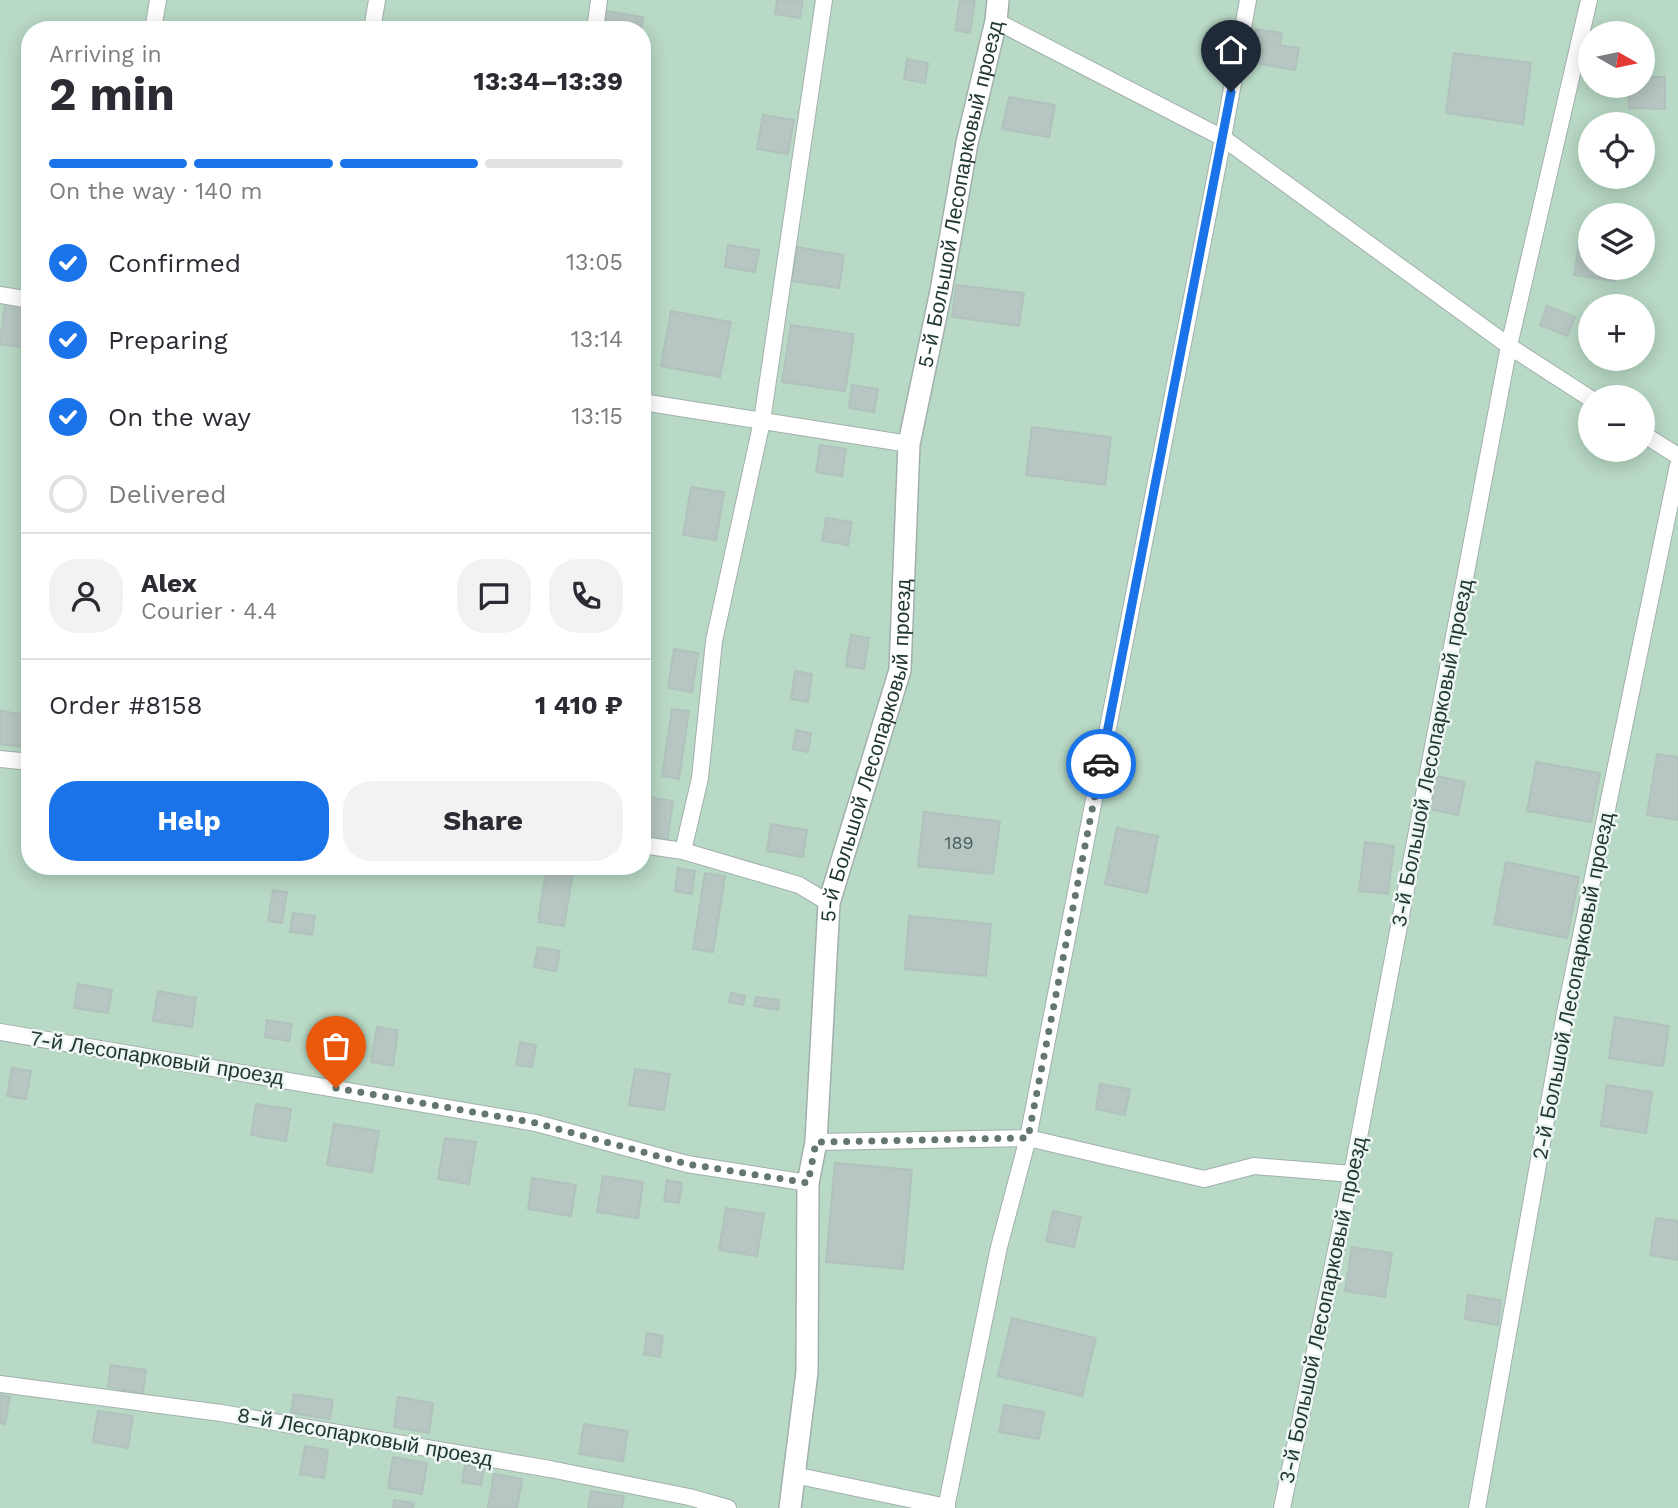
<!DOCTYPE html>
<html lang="en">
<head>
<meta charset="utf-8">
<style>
	:root { --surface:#fff; --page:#f2f2f3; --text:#2b2b33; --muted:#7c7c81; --line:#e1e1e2; --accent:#1a73e8 }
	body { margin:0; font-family:"Work Sans",sans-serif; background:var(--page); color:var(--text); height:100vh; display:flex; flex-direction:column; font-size:26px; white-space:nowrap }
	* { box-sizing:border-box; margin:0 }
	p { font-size:23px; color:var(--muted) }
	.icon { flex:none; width:38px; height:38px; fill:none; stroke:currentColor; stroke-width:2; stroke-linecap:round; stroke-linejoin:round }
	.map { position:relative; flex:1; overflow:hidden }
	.sheet { position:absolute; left:21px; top:21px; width:630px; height:854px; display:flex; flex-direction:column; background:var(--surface); border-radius:28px; box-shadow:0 4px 18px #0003 }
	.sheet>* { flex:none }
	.needle { width:46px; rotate:99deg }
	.controls { position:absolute; left:1578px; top:21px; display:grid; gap:14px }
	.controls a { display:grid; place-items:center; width:77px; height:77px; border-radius:50%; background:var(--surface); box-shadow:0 4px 18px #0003; font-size:35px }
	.pin { position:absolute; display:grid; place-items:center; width:60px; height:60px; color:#fff; margin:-72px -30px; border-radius:50% 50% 50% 0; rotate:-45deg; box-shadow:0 0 7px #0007 }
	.pin .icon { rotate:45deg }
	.courier { position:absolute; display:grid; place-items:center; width:70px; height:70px; margin:-35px; border:5px solid #1a73e8; border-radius:50%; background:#fff; color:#222; box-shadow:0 2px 9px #0007 }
	.head em { font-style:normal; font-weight:700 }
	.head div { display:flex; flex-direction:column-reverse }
	.head { display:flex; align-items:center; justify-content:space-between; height:119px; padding:0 28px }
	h1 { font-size:46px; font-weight:700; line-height:52px }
	.bar { display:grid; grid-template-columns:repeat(4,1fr); gap:10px 7px; align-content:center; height:84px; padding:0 28px }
	.bar i { height:9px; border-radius:5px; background:var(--line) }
	.bar .on { background:var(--accent) }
	.bar p { grid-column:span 4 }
	.line { display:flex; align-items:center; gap:18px; padding:0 28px; border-top:2px solid var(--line) }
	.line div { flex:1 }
	.round { display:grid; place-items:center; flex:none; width:74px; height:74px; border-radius:28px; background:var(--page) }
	ol { padding:0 28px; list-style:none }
	li { display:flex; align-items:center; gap:21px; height:77px }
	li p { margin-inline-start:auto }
	li .icon { padding:7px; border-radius:50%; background:var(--accent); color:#fff; stroke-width:4 }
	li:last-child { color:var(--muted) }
	li i { width:38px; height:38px; border:4px solid var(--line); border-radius:50% }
	.cta { display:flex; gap:14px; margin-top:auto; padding:14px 28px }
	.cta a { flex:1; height:80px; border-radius:28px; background:var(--accent); color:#fff; font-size:28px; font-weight:700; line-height:80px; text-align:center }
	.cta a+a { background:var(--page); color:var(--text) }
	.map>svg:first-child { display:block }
</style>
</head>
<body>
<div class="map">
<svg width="1678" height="1508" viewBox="0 0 1678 1508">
	<rect width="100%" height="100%" fill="#dee9e5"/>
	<path fill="#b8d9c5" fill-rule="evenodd" d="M0 0H1678V1508H0ZM30 30H642V866H30ZM1591 33H1643V86H1591ZM1591 124H1643V177H1591ZM1591 215H1643V268H1591ZM1591 306H1643V359H1591ZM1591 397H1643V450H1591Z"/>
	<path fill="#b7c6c2" stroke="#b1c2bd" stroke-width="2" d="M777 0H803L800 18 775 14Z
		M960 0H975L970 33 955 30Z
		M606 11 643 17 641 30H603Z
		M1256 29 1282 33 1280 45 1299 48 1295 70 1250 62Z
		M1454 53 1531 63 1523 124 1446 113Z
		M907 59 928 63 925 83 904 79Z
		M1643 77H1665V109L1629 108V86H1643Z
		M1009 97 1055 105 1049 137 1002 129Z
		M763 115 794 120 788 154 757 149Z
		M1580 237 1591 239V268H1617L1615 281 1574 275Z
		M728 245 759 250 755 272 725 267Z
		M797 247 844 255 839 288 792 281Z
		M956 285 1024 293 1019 326 952 317Z
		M5 303 30 307 28 348 0 344Z
		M1547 306 1575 317 1567 336 1540 325Z
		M671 311 731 322 720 377 661 366Z
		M791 325 854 334 845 391 782 382Z
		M642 330 647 331 642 362Z
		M852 385 878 389 874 412 849 408Z
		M1032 427 1111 437 1105 485 1026 475Z
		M820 445 846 449 842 476 816 472Z
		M691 487 724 492 716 540 683 535Z
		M826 518 852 522 848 545 822 541Z
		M851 635 869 638 864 669 846 666Z
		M674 649 698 653 692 692 668 688Z
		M795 671 812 674 808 702 791 699Z
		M672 709 689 711 679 779 662 776Z
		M0 711 29 715 24 747 0 744Z
		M796 730 811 733 808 752 793 749Z
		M1657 754 1678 757V820L1647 815Z
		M1536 762 1600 773 1591 822 1527 811Z
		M1436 776 1465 782 1458 815 1429 809Z
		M642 796 673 801 667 844 642 840Z
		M924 812 1000 821 993 874 918 866Z
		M771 824 807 830 803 857 767 851Z
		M1117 828 1158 836 1147 893 1105 884Z
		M1365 842 1394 846 1388 894 1359 891Z
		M1506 862 1579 877 1567 938 1494 924Z
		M547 866H574L564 926 538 922Z
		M678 868 695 871 692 894 675 891Z
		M705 873 725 876 713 952 693 949Z
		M273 890 287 892 282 923 268 921Z
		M293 913 315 916 312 935 290 932Z
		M909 916 991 924 986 976 905 969Z
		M538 947 560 951 556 971 534 967Z
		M78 984 112 990 108 1013 74 1008Z
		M158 991 196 998 192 1027 153 1021Z
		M731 993 745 996 743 1005 729 1002Z
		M756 997 779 1000 778 1010 754 1006Z
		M1615 1017 1669 1026 1663 1066 1609 1058Z
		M267 1020 292 1024 289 1041 265 1037Z
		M377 1027 398 1030 393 1066 371 1062Z
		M520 1042 536 1045 532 1067 516 1065Z
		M12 1068 31 1071 26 1099 7 1096Z
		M635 1069 670 1074 664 1110 629 1105Z
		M1100 1084 1130 1089 1125 1115 1096 1109Z
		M1607 1085 1652 1092 1646 1133 1601 1126Z
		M256 1104 291 1109 286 1141 251 1135Z
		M334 1124 379 1131 372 1172 327 1165Z
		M445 1138 476 1142 469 1184 438 1179Z
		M835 1163 912 1170 903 1269 826 1262Z
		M603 1176 643 1182 638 1218 597 1212Z
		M532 1178 576 1185 571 1216 528 1209Z
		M667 1180 682 1183 679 1203 664 1201Z
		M726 1208 764 1214 757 1256 719 1250Z
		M1053 1211 1081 1217 1074 1247 1046 1241Z
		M1656 1218 1678 1221V1260L1650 1255Z
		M1352 1247 1392 1253 1385 1297 1345 1291Z
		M1468 1295 1501 1300 1498 1325 1465 1319Z
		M1012 1318 1096 1338 1082 1396 998 1376Z
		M647 1333 663 1336 660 1357 644 1354Z
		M111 1365 146 1370 143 1393 108 1387Z
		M294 1394 333 1400 330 1419 291 1413Z
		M0 1395 10 1397 5 1424 0 1423Z
		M398 1397 433 1403 429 1433 394 1427Z
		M1004 1405 1044 1412 1039 1439 999 1432Z
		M98 1411 133 1416 128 1448 93 1442Z
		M584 1424 628 1431 623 1461 579 1454Z
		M305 1446 328 1450 324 1478 300 1474Z
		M393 1457 427 1463 422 1494 388 1488Z
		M465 1465 484 1468 481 1485 462 1482Z
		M494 1474 522 1479 517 1508H488Z
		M591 1491 624 1496 622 1508H588Z
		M394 1500 414 1503 413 1508H393Z"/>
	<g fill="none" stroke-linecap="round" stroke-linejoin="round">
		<g stroke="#a2b0ac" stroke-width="18">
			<path id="lane" d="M996 21 1223 138 1509 346 1591 399
				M153 30 158 0
				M372 30 377 0
				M595 30 599 0
				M0 295 30 300
				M642 402 909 444
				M1643 434 1678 456
				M0 759 30 762
				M642 845 683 851 799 885 829 903
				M683 851 700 778 714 641 762 421 824 0
				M0 1032 536 1123 687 1164 808 1183
				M816 1142 1028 1138 1204 1179 1254 1166 1352 1174
				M0 1384 221 1413 550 1469 689 1497 728 1508
				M794 1475 947 1507
				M946 1508 999 1247 1028 1138 1223 138 1248 0
				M1282 1508 1352 1174 1509 346 1589 0
				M1477 1508 1565 1013 1678 465"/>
		</g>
		<g stroke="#a2b0ac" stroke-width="24">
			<g id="street">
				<path id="s1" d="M790 1508 807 1372 808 1183 816 1142 829 903 900 670 909 444 941 291 967 143 996 21 998 0"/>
			</g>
		</g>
		<use href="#lane" stroke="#fff" stroke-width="16"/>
		<use href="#street" stroke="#fff" stroke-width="21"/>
	</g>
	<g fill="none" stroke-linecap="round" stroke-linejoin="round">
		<path stroke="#637672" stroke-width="7" stroke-dasharray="0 12.6" d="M336 1088 536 1123 687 1164 808 1183 816 1142 1028 1138 1101 764"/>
		<path stroke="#1a73e8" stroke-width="9" d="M1101 764 1231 92"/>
	</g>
	<g text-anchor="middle" stroke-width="5" stroke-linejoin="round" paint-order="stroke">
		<g font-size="18" fill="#465c58">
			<text x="959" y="849">189</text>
		</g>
		<g font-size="21" fill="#213834" stroke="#eef6f3">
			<text dy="7" stroke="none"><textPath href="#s1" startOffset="1332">5-й Большой Лесопарковый проезд</textPath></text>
			<text dy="7" stroke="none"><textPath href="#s1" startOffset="765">5-й Большой Лесопарковый проезд</textPath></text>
			<text transform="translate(1432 753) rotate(-79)" y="7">3-й Большой Лесопарковый проезд</text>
			<text transform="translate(1573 986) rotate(-79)" y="7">2-й Большой Лесопарковый проезд</text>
			<text transform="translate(157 1058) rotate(9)" y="7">7-й Лесопарковый проезд</text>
			<text transform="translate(1323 1310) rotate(-78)" y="7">3-й Большой Лесопарковый проезд</text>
			<text transform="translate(365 1437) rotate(10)" y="7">8-й Лесопарковый проезд</text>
		</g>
	</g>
</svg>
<div class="controls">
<a><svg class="needle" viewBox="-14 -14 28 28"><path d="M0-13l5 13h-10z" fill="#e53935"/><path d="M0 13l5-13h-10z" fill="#7c7c81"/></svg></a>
<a><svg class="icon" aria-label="locate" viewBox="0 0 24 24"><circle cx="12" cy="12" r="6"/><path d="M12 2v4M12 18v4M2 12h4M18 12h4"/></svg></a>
<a><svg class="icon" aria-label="layers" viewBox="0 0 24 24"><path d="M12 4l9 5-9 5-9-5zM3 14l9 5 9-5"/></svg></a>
<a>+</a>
<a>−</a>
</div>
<div class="pin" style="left:336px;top:1088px;background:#ea580c"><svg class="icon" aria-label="bag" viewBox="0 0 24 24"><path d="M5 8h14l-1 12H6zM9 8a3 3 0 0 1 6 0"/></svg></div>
<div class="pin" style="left:1231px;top:92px;background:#1f2937"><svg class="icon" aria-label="home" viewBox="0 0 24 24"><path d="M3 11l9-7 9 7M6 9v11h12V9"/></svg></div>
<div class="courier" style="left:1101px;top:764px"><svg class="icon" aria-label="car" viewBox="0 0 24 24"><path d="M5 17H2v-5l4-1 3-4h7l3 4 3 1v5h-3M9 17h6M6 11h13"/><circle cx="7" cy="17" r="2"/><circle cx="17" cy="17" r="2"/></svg></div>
<section class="sheet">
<div class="head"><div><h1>2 min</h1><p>Arriving in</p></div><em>13:34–13:39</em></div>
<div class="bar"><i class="on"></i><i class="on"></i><i class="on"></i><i></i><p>On the way · 140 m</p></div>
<ol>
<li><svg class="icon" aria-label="check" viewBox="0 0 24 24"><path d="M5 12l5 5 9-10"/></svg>Confirmed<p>13:05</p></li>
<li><svg class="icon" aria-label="check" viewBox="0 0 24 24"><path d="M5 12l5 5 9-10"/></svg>Preparing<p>13:14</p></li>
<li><svg class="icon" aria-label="check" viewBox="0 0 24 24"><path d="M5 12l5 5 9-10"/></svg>On the way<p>13:15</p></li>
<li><i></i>Delivered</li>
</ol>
<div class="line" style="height:126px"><a class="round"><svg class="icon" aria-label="person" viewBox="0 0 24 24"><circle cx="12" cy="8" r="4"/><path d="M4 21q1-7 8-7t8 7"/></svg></a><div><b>Alex</b><p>Courier · 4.4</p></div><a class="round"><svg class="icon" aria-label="chat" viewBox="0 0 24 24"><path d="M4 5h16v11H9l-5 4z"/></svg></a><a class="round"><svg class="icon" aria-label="phone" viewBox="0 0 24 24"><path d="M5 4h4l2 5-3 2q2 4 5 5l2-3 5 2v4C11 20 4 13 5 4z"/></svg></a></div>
<div class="line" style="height:91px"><div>Order #8158</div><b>1 410 ₽</b></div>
<div class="cta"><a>Help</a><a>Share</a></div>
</section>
</div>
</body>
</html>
